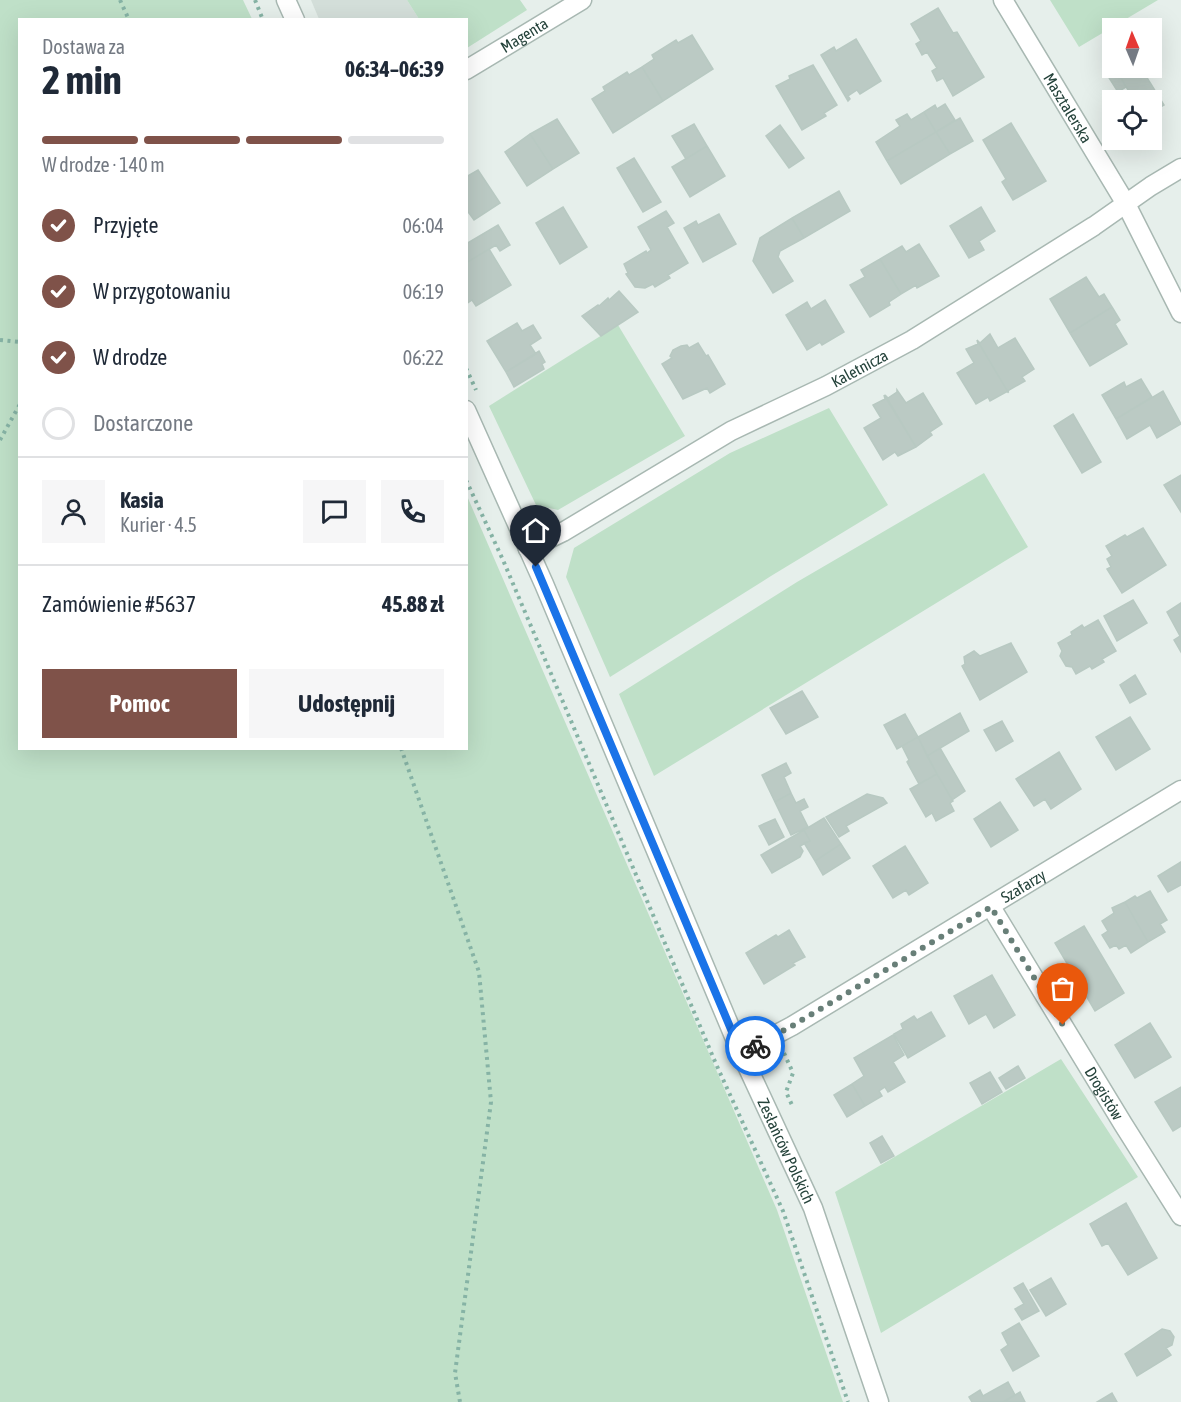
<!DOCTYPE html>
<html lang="pl">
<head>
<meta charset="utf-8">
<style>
	:root { --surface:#fff; --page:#f6f6f7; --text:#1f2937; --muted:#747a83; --line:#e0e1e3; --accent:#7f5249 }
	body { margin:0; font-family:"Asap Condensed",sans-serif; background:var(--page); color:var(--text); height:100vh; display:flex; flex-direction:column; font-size:22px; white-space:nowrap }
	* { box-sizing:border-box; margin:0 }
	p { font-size:20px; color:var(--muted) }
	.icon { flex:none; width:33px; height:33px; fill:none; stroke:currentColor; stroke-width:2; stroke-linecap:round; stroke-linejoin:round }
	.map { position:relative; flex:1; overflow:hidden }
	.side { position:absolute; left:18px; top:18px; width:450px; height:732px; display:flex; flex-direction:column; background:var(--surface); border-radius:0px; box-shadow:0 6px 24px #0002 }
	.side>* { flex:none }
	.needle { width:39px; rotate:358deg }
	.tools { position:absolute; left:1102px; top:18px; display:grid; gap:12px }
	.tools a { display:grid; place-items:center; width:60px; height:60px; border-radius:0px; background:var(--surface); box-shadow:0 6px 24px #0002; font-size:30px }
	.pin { position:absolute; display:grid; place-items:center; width:51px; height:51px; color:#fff; margin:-62px -26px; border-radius:50% 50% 50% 0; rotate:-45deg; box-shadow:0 0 6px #0007 }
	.pin .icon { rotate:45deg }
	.courier { position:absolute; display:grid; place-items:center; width:60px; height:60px; margin:-30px; border:4px solid #1a73e8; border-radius:50%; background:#fff; color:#222; box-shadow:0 2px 8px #0007 }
	.head em { font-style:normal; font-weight:700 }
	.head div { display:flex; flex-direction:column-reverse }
	.head { display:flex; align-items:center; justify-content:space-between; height:102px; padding:0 24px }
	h1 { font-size:39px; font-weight:700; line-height:45px }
	.bar { display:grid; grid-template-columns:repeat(4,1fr); gap:9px 6px; align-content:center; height:72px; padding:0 24px }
	.bar i { height:8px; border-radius:4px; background:var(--line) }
	.bar .active { background:var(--accent) }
	.bar p { grid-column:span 4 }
	.line { display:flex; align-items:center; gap:15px; padding:0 24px; border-top:2px solid var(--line) }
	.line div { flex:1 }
	.round { display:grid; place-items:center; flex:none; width:63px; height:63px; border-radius:0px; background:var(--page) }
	ol { padding:0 24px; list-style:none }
	li { display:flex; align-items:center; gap:18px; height:66px }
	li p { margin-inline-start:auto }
	li .icon { padding:6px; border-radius:50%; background:var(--accent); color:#fff; stroke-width:4 }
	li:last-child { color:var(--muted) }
	li i { width:33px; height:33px; border:3px solid var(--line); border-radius:50% }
	.cta { display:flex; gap:12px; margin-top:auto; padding:12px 24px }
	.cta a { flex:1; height:69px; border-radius:0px; background:var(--accent); color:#fff; font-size:24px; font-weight:700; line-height:69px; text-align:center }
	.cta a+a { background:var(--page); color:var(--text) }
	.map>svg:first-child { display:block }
</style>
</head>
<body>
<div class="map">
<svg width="1181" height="1402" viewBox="0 0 1181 1402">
	<rect width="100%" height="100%" fill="#e6efeb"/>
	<path fill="#d4dfda" d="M311 0H407L419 19H319Z"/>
	<path fill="#bfe0c8" d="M0 0H243L252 19 20 20V748H466L467 496 777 1210 843 1402H0Z
		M407 0H520L527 10 467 48 466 20 419 19Z
		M1050 0H1158L1079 47Z
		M618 325 685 436 558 510 536 505 489 406Z
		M829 408 888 505 771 576 610 677 566 577 574 548 730 453Z
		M984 473 1028 547 654 776 619 694 797 582Z
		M1061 1059 1138 1177 881 1333 835 1192Z"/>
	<path fill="#bbcac4" stroke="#b8c9c2" stroke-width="1.5" d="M938 8 953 33 957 32 984 77 953 96 943 78 937 81 932 71 937 68 927 52 922 55 916 44 921 41 911 24Z
		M692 35 713 69 663 101 642 67 654 59 652 55 676 40 678 43Z
		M856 39 881 81 860 94 857 90 848 96 850 99 848 101 821 55 834 47 836 51Z
		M813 65 837 105 824 113 826 116 802 130 776 86 790 79 789 76Z
		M642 67 663 101 613 133 592 99 605 91 603 87 627 72 629 75Z
		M1115 68H1131L1119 75 1126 87 1118 92 1106 73Z
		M1131 68H1141L1164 105 1152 112V100H1134L1119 75Z
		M945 104 955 120 936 132 924 112 935 105 937 109Z
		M924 112 936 132 887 161 876 142 900 126 896 120 907 114 911 120Z
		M960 118 973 141 950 154 936 132Z
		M557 119 579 153 553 169 530 134Z
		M1011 123 1046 181 1013 200 1002 182 1006 179 983 140Z
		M694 124 707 146 686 159 672 136Z
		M780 125 804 158 789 168 766 136Z
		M936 132 950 154 901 184 887 161Z
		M530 134 553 169 527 186 505 152Z
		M707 146 725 176 690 197 672 167Z
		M634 158 661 202 643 212 617 168Z
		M478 170 500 203 474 220 466 209V177Z
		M839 191 850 211 804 238 792 218Z
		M563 207 587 247 560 264 536 223Z
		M981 207 995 231 979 241 984 250 969 258 950 226Z
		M666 211 674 223 667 227 688 263 668 275 670 278 655 287 653 284 645 288 635 287 626 274 628 273 624 264 646 251 647 253 651 250 638 227Z
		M719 214 736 244 703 262 684 228 696 221 698 225Z
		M792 218 804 238 780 251 778 257 793 281 773 293 753 261 760 238Z
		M498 225 510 245 500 251 496 245 466 263V244Z
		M919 244 939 276 917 288 916 285 901 294 880 259 902 246 906 252Z
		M489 249 511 285 476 306 472 300 466 304V263Z
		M880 259 901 294 889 302 890 305 870 317 850 285 865 277 861 270Z
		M1086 277 1099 297 1104 294 1112 307 1070 333 1050 299Z
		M619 291 638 312 601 336 582 316 598 305 599 306 608 298 609 300Z
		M825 300 844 332 822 345 820 342 807 350 786 315 807 302 811 309Z
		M1112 307 1120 320 1115 324 1127 344 1090 366 1070 333Z
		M517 323 522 331 533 325 541 338 530 345 536 354 506 372 487 341Z
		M990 334 998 348 1015 338 1034 369 1022 377 1025 381 1009 390 1008 392 977 340 980 343Z
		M977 340 1008 392H1006L990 401 988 397 976 404 957 373 974 363 966 349 978 344Z
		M698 343 706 356 708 355 725 384 710 393 707 388 683 399 662 364 672 358 670 356 673 350 681 346 687 345 689 348Z
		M539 351 545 362 542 364 544 369 514 387 506 372Z
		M1141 379 1152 397 1116 419 1102 395 1124 382 1126 387Z
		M897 390 906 403 923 393 942 424 930 432 932 435 916 447 885 395 888 398 897 392Z
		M1163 391 1181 424 1157 438 1150 425 1127 439 1116 419Z
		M884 395 916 447 898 456 895 452 883 460 864 428 881 418 873 405 885 399Z
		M1073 414 1101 462 1082 473 1054 426Z
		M1181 475V512L1164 485Z
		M1143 528 1166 565 1122 593 1107 569 1111 567 1107 559 1112 556 1106 546 1125 535 1127 537Z
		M1133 600 1147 623 1117 641 1104 616Z
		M1181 603V652L1174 640 1180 636 1167 612Z
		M1098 620 1116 651 1102 659 1104 662 1092 669 1090 666 1076 674 1072 667 1066 666 1060 656 1062 651 1058 643 1072 635 1071 632 1082 625 1084 628Z
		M1011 643 1027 672 980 700 962 666 965 664 964 657 974 651 980 656Z
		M1135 675 1146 694 1130 703 1120 685Z
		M802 691 818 717 786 734 770 708Z
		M960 713 969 731 927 756 918 737Z
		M905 714 918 737 897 749 884 725Z
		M1130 717 1150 749 1116 770 1096 737Z
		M1002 721 1013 741 996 751 984 730Z
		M918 737 937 774 919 784 907 762 909 760 902 746Z
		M940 748 965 791 952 800 927 756Z
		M1059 752 1081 789 1051 809 1045 799 1034 806 1016 779Z
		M786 763 791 773 784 777 791 793 775 802 762 775Z
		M937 774 953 801 950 803 954 811 936 821 932 813 926 817 910 789Z
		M791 793 796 803 804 799 808 807 800 811 808 827 791 835 775 802Z
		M867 794 883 798 887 803 846 826 849 831 839 837 826 817Z
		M1000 802 1018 830 991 847 974 819Z
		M824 818 841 844 815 861 804 843 810 841 804 830Z
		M775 819 784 837 769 845 759 826Z
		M804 830 810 841 800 846 803 851 800 857 772 873 761 855Z
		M841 844 850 858 823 875 815 861Z
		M905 846 928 883 909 895 906 890 893 898 873 866Z
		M1181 862V885L1168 892 1158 876Z
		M1150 891 1167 920 1160 924 1165 932 1148 942 1125 902 1135 896 1137 898Z
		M1125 902 1148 942 1131 953 1126 945 1119 949 1116 945 1110 948 1102 935 1108 931 1102 921 1114 913 1112 908Z
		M1084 926 1124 993 1095 1011 1055 943Z
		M789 930 805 957 793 963 795 965 764 984 746 953 776 935 778 937Z
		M992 975 1015 1015 994 1028 986 1014 969 1024 954 996Z
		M931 1012 945 1036 908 1058 894 1034 903 1029 901 1024 914 1016 917 1020Z
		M1150 1023 1171 1057 1135 1078 1115 1045Z
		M893 1035 904 1055 893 1062 905 1082 888 1092 885 1087 879 1091 882 1096 865 1106 852 1084 864 1076 854 1058Z
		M1018 1066 1025 1078 1006 1089 999 1078Z
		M990 1072 1002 1092 982 1104 970 1083Z
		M852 1084 865 1106 847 1117 834 1095Z
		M1181 1087V1126L1173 1131 1155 1102Z
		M882 1136 894 1156 881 1163 870 1143Z
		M1126 1203 1157 1258 1128 1275 1108 1243 1102 1246 1090 1224Z
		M1051 1278 1066 1304 1046 1316 1030 1290Z
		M1023 1283 1039 1311 1022 1320 1015 1309 1024 1304 1014 1288Z
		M1019 1323 1039 1356 1013 1371 1001 1350 1008 1345 1002 1333Z
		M1162 1329 1170 1331 1174 1337 1172 1345 1166 1348 1171 1355 1137 1376 1125 1354Z
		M1008 1382 1015 1395 1003 1402H972L969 1397 980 1390 983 1396Z
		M1020 1392 1025 1402H1004Z
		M1112 1393 1117 1402H1097Z"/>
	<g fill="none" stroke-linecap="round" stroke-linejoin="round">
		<g stroke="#a8b8b2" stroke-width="21">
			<g id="street">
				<path d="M286 0 295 20"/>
				<path id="s1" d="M1003 0 1126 204 1181 313"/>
				<path id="s2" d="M466 70 582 0"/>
				<path id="s3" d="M466 410 544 584 741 1053 813 1208 879 1402"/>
				<path id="s4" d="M528 549 563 532 731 431 826 386 912 340 1094 226 1151 186 1181 168"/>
				<path id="s5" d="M991 907 1123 1124 1181 1216"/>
				<path id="s6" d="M741 1053 792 1026 1181 790"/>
			</g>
		</g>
		<path stroke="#86b3a5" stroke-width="4" stroke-dasharray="3 4.5" stroke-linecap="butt" d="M120 0 129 20
			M255 0 263 20
			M0 340 20 342
			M466 368 476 390
			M0 440 20 404
			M466 480 503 560 716 1064 783 1211 848 1402
			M401 748 479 972 491 1102 455 1373 460 1402
			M784 1053 793 1073 786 1092 792 1105"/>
		<use href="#street" stroke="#fff" stroke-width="18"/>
	</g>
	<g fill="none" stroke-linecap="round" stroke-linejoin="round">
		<path stroke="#687f78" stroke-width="6" stroke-dasharray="0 10.8" d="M755 1046 792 1026 991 907 1063 1025"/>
		<path stroke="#1a73e8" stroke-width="8" d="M536 567 741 1053 755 1046"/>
	</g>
	<g text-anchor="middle" stroke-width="6" stroke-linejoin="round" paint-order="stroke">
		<g font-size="16" fill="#24423a" stroke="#f7fbf9">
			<text dy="6" stroke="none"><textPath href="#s2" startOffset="68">Magenta</textPath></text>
			<text dy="6" stroke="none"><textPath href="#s1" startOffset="126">Masztalerska</textPath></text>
			<text dy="6" stroke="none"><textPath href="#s4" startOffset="378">Kaletnicza</textPath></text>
			<text dy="6" stroke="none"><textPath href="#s6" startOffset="328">Szafarzy</textPath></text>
			<text dy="6" stroke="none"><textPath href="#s5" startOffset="218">Drogistów</textPath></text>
			<text dy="6" stroke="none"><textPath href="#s3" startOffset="807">Zesłańców Polskich</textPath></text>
		</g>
	</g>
</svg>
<div class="tools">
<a><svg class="needle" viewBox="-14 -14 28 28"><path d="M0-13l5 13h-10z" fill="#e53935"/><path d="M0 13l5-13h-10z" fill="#747a83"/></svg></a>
<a><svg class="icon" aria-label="locate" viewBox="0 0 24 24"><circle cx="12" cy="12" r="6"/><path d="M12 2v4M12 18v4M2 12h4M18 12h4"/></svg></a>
</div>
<div class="pin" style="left:1063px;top:1025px;background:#ea580c"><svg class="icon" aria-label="bag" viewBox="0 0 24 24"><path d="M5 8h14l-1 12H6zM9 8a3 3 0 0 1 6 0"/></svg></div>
<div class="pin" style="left:536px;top:567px;background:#1f2937"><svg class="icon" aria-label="home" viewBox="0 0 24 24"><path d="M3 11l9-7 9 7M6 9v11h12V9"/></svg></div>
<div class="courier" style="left:755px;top:1046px"><svg class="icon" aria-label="bike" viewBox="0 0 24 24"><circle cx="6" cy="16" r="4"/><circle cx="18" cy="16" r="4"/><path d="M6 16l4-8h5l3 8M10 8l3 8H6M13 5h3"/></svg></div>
<section class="side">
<div class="head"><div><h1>2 min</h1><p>Dostawa za</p></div><em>06:34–06:39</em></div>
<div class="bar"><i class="active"></i><i class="active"></i><i class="active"></i><i></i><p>W drodze · 140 m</p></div>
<ol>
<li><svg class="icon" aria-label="check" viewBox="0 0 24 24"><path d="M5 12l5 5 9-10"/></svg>Przyjęte<p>06:04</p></li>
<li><svg class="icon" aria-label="check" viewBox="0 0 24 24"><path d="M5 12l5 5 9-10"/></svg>W przygotowaniu<p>06:19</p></li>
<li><svg class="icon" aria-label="check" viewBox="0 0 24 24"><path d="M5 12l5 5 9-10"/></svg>W drodze<p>06:22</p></li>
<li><i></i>Dostarczone</li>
</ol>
<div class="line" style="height:108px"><a class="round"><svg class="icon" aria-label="person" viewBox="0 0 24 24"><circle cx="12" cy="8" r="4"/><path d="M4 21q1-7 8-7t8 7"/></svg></a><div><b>Kasia</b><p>Kurier · 4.5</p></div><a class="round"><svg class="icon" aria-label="chat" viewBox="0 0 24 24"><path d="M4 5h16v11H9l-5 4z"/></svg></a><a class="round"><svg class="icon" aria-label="phone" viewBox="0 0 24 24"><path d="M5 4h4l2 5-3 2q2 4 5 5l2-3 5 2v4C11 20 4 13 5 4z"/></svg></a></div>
<div class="line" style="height:78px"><div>Zamówienie #5637</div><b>45.88 zł</b></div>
<div class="cta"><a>Pomoc</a><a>Udostępnij</a></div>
</section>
</div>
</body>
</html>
